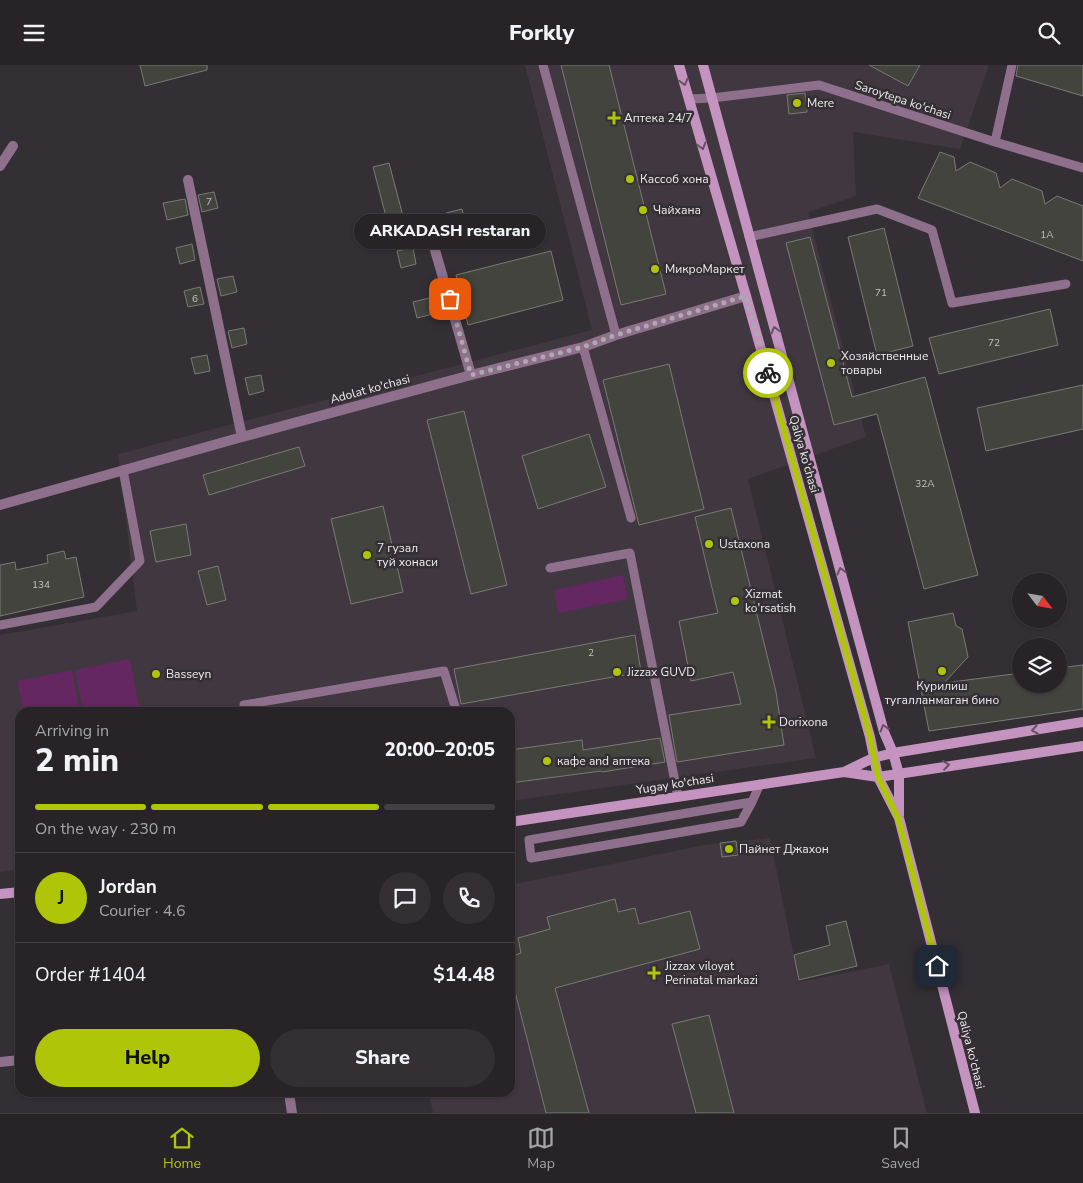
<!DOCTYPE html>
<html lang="en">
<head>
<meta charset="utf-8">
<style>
	:root { --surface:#272327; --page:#332f33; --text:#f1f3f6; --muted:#a4a4a7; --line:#434044; --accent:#afc508 }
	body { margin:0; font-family:"Nunito Sans",sans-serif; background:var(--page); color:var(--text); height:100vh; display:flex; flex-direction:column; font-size:19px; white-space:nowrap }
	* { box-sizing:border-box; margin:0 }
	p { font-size:16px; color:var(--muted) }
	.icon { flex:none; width:28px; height:28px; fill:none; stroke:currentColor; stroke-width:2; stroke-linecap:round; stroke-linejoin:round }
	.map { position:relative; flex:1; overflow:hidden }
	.panel { position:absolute; left:15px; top:642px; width:500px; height:390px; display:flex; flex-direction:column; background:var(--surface); border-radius:15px; box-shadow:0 1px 4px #0004,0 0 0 1px var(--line) }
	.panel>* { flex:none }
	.needle { width:32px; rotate:121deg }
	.buttons { position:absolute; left:1012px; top:508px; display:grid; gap:10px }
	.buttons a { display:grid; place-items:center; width:55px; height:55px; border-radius:50%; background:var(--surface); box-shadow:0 1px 4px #0004,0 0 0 1px var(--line); font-size:25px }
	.pin { position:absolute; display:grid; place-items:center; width:42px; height:42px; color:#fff; margin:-21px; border-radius:10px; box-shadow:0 2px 8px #0006 }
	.courier { position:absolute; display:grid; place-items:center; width:50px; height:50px; margin:-25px; border:4px solid #afc508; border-radius:50%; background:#fff; color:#222; box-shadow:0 1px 6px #0007 }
	.bubble { position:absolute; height:35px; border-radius:18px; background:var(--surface); box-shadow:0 1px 4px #0004,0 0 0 1px var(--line); font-size:16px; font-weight:800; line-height:35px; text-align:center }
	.overview em { font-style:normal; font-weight:800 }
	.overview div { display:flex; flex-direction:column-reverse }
	.overview { display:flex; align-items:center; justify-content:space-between; height:85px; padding:0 20px }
	h1 { font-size:32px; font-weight:800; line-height:38px }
	.bar { display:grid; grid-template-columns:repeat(4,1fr); gap:8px 5px; align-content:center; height:60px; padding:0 20px }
	.bar i { height:6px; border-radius:4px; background:var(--line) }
	.bar .on { background:var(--accent) }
	.bar p { grid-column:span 4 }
	.line { display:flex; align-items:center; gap:12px; padding:0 20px; border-top:1px solid var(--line) }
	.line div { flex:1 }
	.round { display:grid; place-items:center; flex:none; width:52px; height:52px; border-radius:26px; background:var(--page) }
	.primary-button { display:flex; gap:10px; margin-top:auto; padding:10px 20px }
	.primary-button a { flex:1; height:58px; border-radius:30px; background:var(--accent); color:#111; font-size:20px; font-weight:800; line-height:58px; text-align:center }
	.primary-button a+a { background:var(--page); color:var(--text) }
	header { display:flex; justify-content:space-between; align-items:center; height:65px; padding:0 20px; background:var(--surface); font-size:22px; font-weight:800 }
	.menu { display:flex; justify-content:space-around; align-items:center; height:70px; border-top:1px solid var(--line); background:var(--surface); font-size:14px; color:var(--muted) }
	.menu a { display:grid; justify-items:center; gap:2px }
	.menu .on { color:var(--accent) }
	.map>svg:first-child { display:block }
</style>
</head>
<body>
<header><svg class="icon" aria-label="menu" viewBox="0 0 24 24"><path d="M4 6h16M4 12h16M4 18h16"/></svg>Forkly<svg class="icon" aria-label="search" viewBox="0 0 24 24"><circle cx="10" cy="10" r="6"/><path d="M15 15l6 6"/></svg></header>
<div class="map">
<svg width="1083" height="1048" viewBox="0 0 1083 1048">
	<rect width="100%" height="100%" fill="#342f34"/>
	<path fill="#413740" d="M525 0H989L960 84 853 67 856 131 808 147 866 372 748 414 816 693 510 736V648H20V804L0 807V570L137 546 118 389 592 265Z
		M770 773 799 917 889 899 927 1048H433L429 1028H510V820L704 780Z"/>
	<path fill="#652762" d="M623 510 628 534 558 548 554 525Z
		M130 594 140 647H83L75 605Z
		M72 605 80 647H24L17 616Z"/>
	<path fill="#43443e" stroke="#797b74" d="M140 0H207V5L145 21Z
		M561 0H609L666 229 621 240Z
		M869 0H920L908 21Z
		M1018 0H1083V31L1016 11Z
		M805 28 807 47 789 49 787 30Z
		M940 87 954 92 956 106 970 97 996 108 1000 123 1012 114 1042 126 1045 139 1057 131 1083 141V196L918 133Z
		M389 98 404 155 388 159 373 102Z
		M214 127 218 143 202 147 198 130Z
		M185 134 188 150 167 155 163 138Z
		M462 144 466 160 450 164 446 148Z
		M884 163 913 281 877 290 848 172Z
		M810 172 852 332 925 312 978 510 924 524 877 349 834 360 786 178Z
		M192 179 195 195 180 199 176 183Z
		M413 183 416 199 401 203 397 186Z
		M551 186 563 235 468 260 456 210Z
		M233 211 237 227 221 231 217 214Z
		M200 222 204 239 188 242 184 226Z
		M429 233 433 249 417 253 413 237Z
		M1050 244 1058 280 939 309 929 273Z
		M244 263 247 279 232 283 228 266Z
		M207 290 210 306 195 309 191 293Z
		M669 299 704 444 639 460 603 315Z
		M261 310 264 326 249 330 245 313Z
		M1083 320V364L986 386 977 343Z
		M464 346 507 520 471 529 427 355Z
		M589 369 606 422 538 444 522 391Z
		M299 382 305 401 209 430 203 410Z
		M383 441 403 527 351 539 331 454Z
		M731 443 776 627 784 680 677 697 669 650 741 639 733 607 691 616 679 556 718 548 695 452Z
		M186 459 191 490 156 497 150 466Z
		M64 486 66 494 76 492 84 532 0 551V500L15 497 16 505 48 498 47 490Z
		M218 501 226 535 207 540 198 506Z
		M953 548 956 561 962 564 968 592 944 618 1021 608V619H1059V603L1083 600V644L929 666 908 557Z
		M635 570 641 607 461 639 454 604Z
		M660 673 665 697 602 707 601 706 510 718V685L582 675 583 685Z
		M736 776 738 790 722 792 720 778Z
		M615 834 618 847 635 843 639 859 690 846 700 884 555 923 589 1048H546L510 907V892L521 888 518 873 550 864 547 852Z
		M846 856 857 901 799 915 794 890 830 880 826 861Z
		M709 950 734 1048H696L672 959Z"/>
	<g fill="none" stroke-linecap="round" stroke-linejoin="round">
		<path stroke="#8f708c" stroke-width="9" d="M543 0 616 270
			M689 34 712 33 819 20 995 77 1083 103
			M995 77 1012 0
			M749 172 877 144 932 165 952 238 1066 219
			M583 282 631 453
			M550 503 630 488 678 732
			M0 560 96 542 140 496 123 405
			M245 648 244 640 444 606 457 648
			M752 737 741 757 531 793 529 775 752 737 760 719"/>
		<path stroke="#8f708c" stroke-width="10" d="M0 101 13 81
			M188 115 242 372
			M433 178 471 310
			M0 440 242 372 471 310 583 282 616 270 746 231
			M0 997 20 995
			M289 1028 292 1048"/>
		<path stroke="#c593c0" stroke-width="10" d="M679 0 746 231 870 672 878 712 899 753 975 1048
			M703 0 884 667 893 688 899 709V750
			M844 707 873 693 893 688 1083 657
			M510 757 844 707 878 712 1083 681
			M0 829 20 827"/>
	</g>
	<defs><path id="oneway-chevron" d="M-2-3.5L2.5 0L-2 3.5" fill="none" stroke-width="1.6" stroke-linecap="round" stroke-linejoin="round" transform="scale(1.25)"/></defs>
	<g stroke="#675265">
		<use href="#oneway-chevron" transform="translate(684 17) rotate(75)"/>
		<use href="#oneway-chevron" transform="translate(702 81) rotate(74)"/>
		<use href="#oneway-chevron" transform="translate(775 265) rotate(-105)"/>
		<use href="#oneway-chevron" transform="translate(841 506) rotate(-105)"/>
		<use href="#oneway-chevron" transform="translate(884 663) rotate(-107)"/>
		<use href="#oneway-chevron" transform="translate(1035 665) rotate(171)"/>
		<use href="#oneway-chevron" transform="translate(946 700) rotate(-8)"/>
	</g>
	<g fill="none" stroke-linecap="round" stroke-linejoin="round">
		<path stroke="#ada9ad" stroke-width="5" stroke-dasharray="0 9" d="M450 234 471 310 583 282 616 270 746 231 768 308"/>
		<path stroke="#afc508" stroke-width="6" d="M768 308 870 672 878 712 898 753 937 901"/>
	</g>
	<g fill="#afc508" stroke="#342f34" stroke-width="2">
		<circle cx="797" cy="38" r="5"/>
		<path d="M611.5 45.5h5v5h5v5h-5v5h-5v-5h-5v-5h5z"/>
		<circle cx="630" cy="114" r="5"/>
		<circle cx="643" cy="145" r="5"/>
		<circle cx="655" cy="204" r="5"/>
		<circle cx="831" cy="298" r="5"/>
		<circle cx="709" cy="479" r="5"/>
		<circle cx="367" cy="490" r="5"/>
		<circle cx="735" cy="536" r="5"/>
		<circle cx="942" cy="606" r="5"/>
		<circle cx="617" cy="607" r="5"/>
		<circle cx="156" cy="609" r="5"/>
		<path d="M766.5 649.5h5v5h5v5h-5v5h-5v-5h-5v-5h5z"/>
		<circle cx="547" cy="696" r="5"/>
		<circle cx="729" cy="784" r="5"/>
		<path d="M651.5 900.5h5v5h5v5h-5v5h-5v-5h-5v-5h5z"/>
	</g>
	<g text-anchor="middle" stroke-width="5" stroke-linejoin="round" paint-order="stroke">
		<g font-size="10" fill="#c3c1c2">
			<text x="209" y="140">7</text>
			<text x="1047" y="173">1А</text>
			<text x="881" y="231">71</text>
			<text x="195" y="237">6</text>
			<text x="994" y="281">72</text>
			<text x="925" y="422">32А</text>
			<text x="41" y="523">134</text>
			<text x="591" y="591">2</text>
		</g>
		<g font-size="12" fill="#eeebee" stroke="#342f34">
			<text transform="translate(903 35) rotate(18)" y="4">Saroytepa ko'chasi</text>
			<text transform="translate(370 324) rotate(-15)" y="4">Adolat ko'chasi</text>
			<text transform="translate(804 389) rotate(74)" y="4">Qaliya ko'chasi</text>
			<text transform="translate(675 719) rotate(-9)" y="4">Yugay ko'chasi</text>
			<text transform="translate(971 985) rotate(76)" y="4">Qaliya ko'chasi</text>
		</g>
		<g font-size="12" fill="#eeebee" stroke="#342f34" text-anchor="start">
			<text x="807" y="42">Mere</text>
			<text x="624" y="57">Аптека 24/7</text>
			<text x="640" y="118">Кассоб хона</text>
			<text x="653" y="149">Чайхана</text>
			<text x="665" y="208">МикроМаркет</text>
			<text x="841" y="295">Хозяйственные<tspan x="841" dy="14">товары</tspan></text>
			<text x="719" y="483">Ustaxona</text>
			<text x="377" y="487">7 гузал<tspan x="377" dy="14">туй хонаси</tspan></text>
			<text x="745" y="533">Xizmat<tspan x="745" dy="14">ko'rsatish</tspan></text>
			<text x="627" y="611">Jizzax GUVD</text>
			<text x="166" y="613">Basseyn</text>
			<text x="942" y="625" text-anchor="middle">Курилиш<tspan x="942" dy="14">тугалланмаган бино</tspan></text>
			<text x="779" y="661">Dorixona</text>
			<text x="557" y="700">кафе and аптека</text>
			<text x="739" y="788">Пайнет Джахон</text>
			<text x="665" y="905">Jizzax viloyat<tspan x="665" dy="14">Perinatal markazi</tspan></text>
		</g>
	</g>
</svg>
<div class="buttons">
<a><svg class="needle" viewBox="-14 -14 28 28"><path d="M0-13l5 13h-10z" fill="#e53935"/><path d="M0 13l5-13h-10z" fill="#a4a4a7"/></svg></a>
<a><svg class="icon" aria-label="layers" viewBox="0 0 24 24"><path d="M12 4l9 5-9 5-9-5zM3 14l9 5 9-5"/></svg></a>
</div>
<div class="pin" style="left:450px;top:234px;background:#ea580c"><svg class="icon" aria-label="bag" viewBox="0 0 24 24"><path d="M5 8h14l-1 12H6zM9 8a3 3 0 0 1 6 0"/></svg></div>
<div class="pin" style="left:937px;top:901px;background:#1f2937"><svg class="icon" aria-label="home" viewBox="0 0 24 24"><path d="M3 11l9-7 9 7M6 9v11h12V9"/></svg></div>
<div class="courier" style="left:768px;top:308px"><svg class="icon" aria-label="bike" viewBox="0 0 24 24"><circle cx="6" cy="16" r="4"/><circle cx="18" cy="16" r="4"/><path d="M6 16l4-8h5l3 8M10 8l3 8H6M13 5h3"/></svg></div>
<div class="bubble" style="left:354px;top:149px;width:192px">ARKADASH restaran</div>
<section class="panel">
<div class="overview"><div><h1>2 min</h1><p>Arriving in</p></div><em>20:00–20:05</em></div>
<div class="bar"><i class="on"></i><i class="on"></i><i class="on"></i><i></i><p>On the way · 230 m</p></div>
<div class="line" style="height:90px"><b class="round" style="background:var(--accent);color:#111">J</b><div><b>Jordan</b><p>Courier · 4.6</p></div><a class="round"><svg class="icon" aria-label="chat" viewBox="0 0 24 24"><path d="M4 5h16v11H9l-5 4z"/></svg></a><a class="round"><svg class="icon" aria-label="phone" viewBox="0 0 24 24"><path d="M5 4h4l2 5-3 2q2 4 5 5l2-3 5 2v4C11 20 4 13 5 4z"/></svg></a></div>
<div class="line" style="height:65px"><div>Order #1404</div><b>$14.48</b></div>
<div class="primary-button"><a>Help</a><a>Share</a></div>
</section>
</div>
<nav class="menu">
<a class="on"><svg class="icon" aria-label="home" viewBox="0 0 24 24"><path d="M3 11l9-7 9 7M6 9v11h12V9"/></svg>Home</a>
<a><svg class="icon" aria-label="map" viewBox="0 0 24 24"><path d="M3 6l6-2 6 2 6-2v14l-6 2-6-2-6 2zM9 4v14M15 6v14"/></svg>Map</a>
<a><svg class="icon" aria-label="saved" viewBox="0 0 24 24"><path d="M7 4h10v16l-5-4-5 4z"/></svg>Saved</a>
</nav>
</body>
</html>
